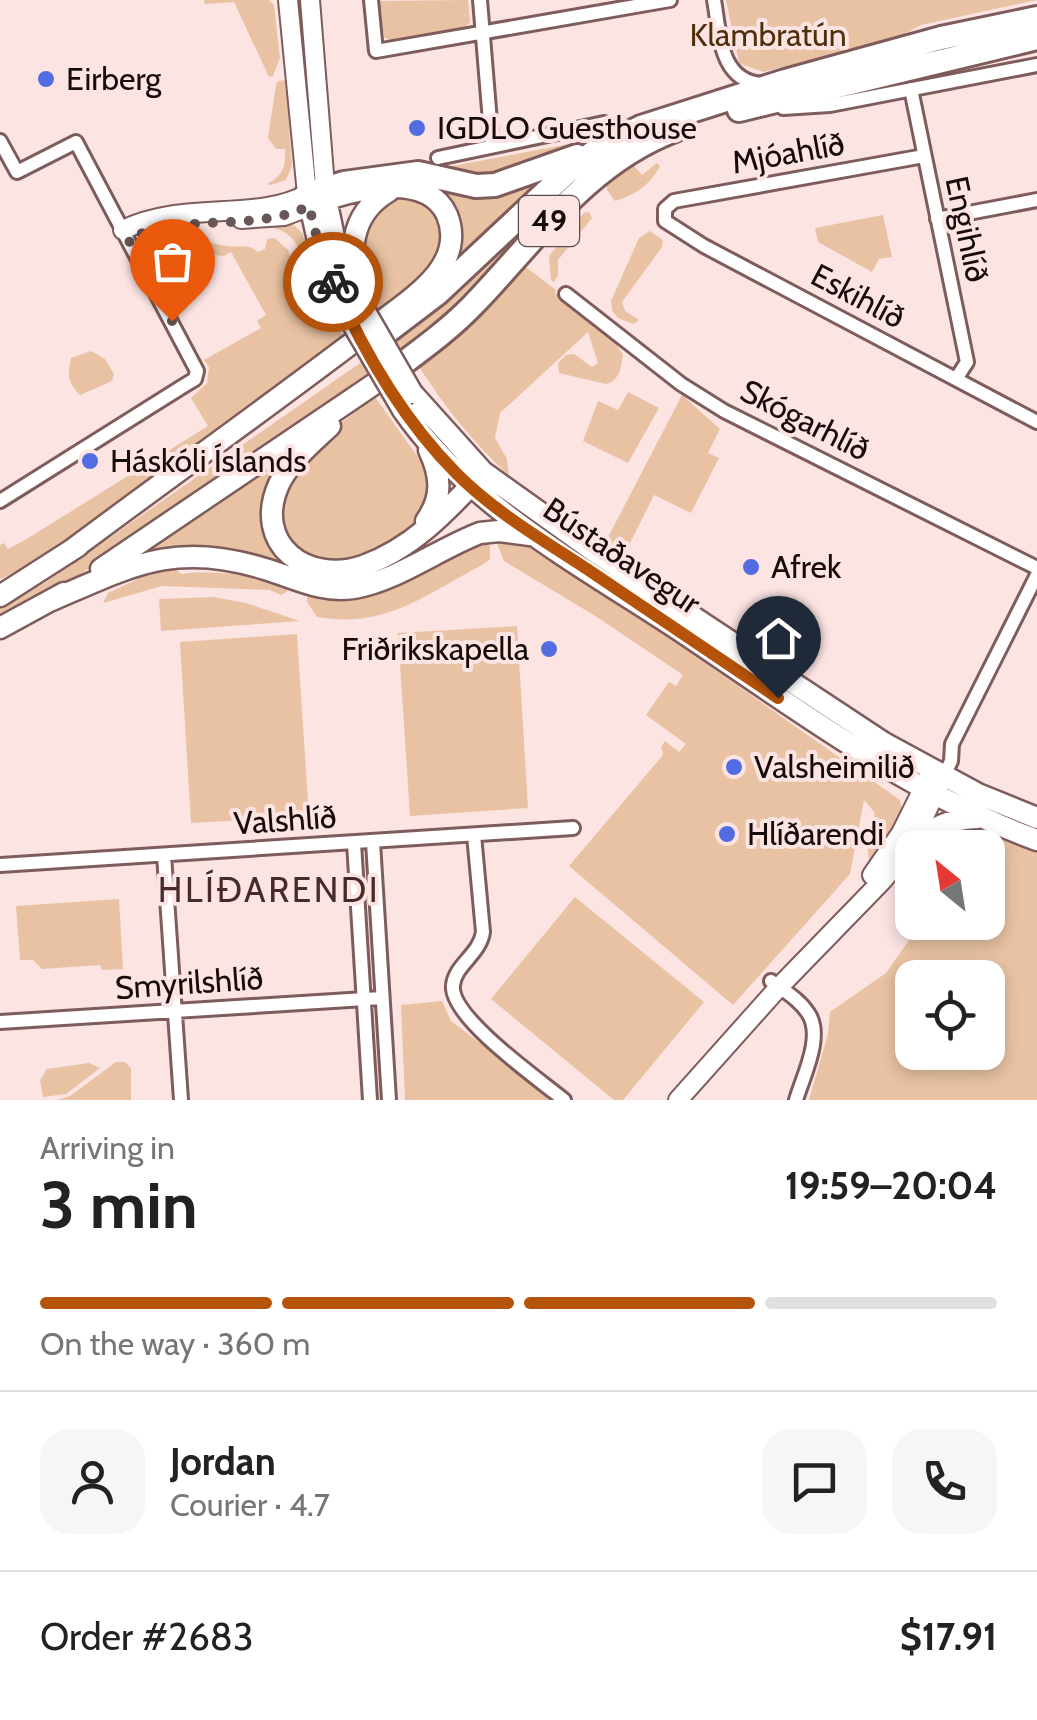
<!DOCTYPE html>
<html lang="en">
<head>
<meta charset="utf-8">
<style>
	:root { --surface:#fff; --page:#f6f6f6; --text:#222; --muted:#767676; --line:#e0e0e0; --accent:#b45309 }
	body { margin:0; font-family:Cabin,sans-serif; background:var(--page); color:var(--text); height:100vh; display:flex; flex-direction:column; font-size:38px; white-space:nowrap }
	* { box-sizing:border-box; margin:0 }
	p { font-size:32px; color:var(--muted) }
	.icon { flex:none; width:55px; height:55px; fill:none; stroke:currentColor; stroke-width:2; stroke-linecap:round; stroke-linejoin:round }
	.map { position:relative; height:1100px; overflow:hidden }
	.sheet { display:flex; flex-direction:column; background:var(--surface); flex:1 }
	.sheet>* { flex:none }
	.needle { width:65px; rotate:330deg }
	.fabs { position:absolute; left:895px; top:830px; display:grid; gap:20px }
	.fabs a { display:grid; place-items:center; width:110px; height:110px; border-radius:20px; background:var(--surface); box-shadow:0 5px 15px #0003; font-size:50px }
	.pin { position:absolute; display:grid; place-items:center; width:85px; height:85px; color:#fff; margin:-102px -42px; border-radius:50% 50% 50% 0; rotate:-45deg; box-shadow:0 0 10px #0007 }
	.pin .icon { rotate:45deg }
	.courier { position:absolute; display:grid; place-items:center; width:100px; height:100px; margin:-50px; border:8px solid #b45309; border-radius:50%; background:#fff; color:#222; box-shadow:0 2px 12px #0007 }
	.headline em { font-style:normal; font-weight:700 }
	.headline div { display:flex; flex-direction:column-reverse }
	.headline { display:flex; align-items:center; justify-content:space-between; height:170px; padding:0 40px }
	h1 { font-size:65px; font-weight:700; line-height:75px }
	.bar { display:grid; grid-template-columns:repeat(4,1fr); gap:15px 10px; align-content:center; height:120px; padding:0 40px }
	.bar i { height:12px; border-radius:8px; background:var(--line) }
	.bar .selected { background:var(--accent) }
	.bar p { grid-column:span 4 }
	.line { display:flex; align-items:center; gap:25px; padding:0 40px; border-top:2px solid var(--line) }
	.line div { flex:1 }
	.round { display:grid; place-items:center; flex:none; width:105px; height:105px; border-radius:30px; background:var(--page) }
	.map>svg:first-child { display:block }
</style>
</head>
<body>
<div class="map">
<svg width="1037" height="1100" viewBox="0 0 1037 1100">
	<rect width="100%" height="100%" fill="#fce4e3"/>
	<path fill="#e8c2a2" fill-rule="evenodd" d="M204 0H269L274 5 280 58 273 76 269 77 234 2 205 4Z
		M468 0 470 22 465 27 391 41 384 37 379 1Z
		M726 0H1037L921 25 895 39 763 72 739 63Z
		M286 80 292 166 286 180 271 185 267 184C283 175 286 167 285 149H276L268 138 276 85 278 81Z
		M585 141 586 144 503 178 447 173V167Z
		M657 163 660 166C651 184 634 196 615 201L607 190 606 183 626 166H634L642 175Z
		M564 168 451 270C468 234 467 215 436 188L442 180Z
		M397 197C424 198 432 209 445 232L435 266 378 311C358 266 354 259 370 211Z
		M589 212 592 218 558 260V275L554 282 551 280 549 256 584 213Z
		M883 215 892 257 879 259 872 272 818 242 815 228Z
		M282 223H292L302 233 344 340 62 546 29 567 0 579V545L4 543 8 549 30 537 208 426 191 398 207 383 209 367 204 360 261 328 257 321 266 315 231 252 224 256 214 255 208 246 154 276 145 256 144 247C170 231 199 241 227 246 240 248 247 243 258 252L265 249 267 239 275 238 288 250 294 267 304 262C297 240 289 230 265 226Z
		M522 227 527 231 419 338 75 578 0 619V608L46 582 413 326 462 286Z
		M650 231 663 240 662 247 622 302 625 311 639 320 634 324 618 318 612 310 611 301 639 238Z
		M523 265 556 290 555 293 595 325 593 328 597 327 614 341 623 355C621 368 620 380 606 384L559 373 558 363 566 355 574 354 592 367 598 363 588 332 500 413 495 438 507 459 509 476C472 441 443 405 416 362Z
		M91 351 105 359 114 374 112 381 80 395C68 383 67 375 71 358Z
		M628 392 659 408 628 463 583 441 598 401 618 410Z
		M682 395 720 429 708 453 719 458 691 513 654 495 621 561 603 547Z
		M375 397 420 460 435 492C432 500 430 508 426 515 408 546 337 574 304 557 296 553 288 542 281 535V493L328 433Z
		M325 422 266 506 301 573 132 558Z
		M496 541 527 544 603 591 900 800 903 816 869 861 867 844 875 813 864 800 850 874 733 1005 569 866 663 755 661 747 665 741 679 752 686 744 646 715 669 682 676 686 683 675 597 617 504 561Z
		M486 543 490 546V559L482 565C425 595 385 629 317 617L307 602V593L346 598 380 593Z
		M161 568 174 569 182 574C209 570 266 574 288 591L281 595 270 590 162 586 103 603 108 593Z
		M213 597 246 603 300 621 161 631 159 599Z
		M517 626 528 808 410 816 398 633Z
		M297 634 309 816 191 823 180 642Z
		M962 824 1037 847V1100H809L828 1034 830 1012 886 973 921 923 988 922V848L955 847ZM912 978H988V1052H912Z
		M575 897 704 1002 623 1100H614L491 999Z
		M119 899 123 969 102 970 100 965 42 969 33 960H20L16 906Z
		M442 1001 451 1021 550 1096 549 1100H405L401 1005Z
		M116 1062H125L131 1068V1100H57L70 1096Z
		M89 1063 100 1068 66 1094 43 1097 40 1080 47 1069Z"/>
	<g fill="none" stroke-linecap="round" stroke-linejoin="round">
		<g stroke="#7e5c5c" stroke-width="18">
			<path id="street" d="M371 0 376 51 670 0
				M480 0 492 146
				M714 0C720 33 719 81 762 84
				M911 89 967 362 956 379
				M783 108 830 105 1037 65
				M0 141 17 172 76 142 197 371 195 379 185 385 0 501
				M924 156 674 201 665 209V221L704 246 1037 422
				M438 158 604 123
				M937 219 1037 200
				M566 294 681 384 724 411 1037 568
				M944 776 951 761 952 744 1037 575
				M474 835 483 932C480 954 455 965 453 985 449 1017 540 1080 564 1100
				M373 842 389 1100
				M354 843 370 1100
				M164 855 181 1100
				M0 865 573 828
				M771 981C784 991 799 999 808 1013 824 1036 803 1076 796 1100
				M0 1022 381 998"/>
		</g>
		<g stroke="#7e5c5c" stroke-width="22">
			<path id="secondary" d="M310 0 326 199
				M241 219 284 216 308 207
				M123 230C182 200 258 222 307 194L288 0
				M872 875 901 833 929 777
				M678 1100 779 987 883 880 909 848 941 781"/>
		</g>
		<g stroke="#7e5c5c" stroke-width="25">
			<path id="primary" d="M308 196 319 245 347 314
				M326 199 335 242 346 274
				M359 300C350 258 346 216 389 191
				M412 393 483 472 598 554 884 743 978 794 1037 818
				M403 410C471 508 584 567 682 632 797 709 906 792 1037 840
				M330 426C312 443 290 461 279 484 252 544 307 585 363 566 411 549 445 513 479 477
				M426 521C443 497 441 476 429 450
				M69 552C164 481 261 412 356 340 381 320 426 293 442 266 452 250 454 232 447 215 426 168 347 191 309 206
				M101 569 389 374
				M0 596 78 546
				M52 600C133 565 176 541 265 569 295 578 321 593 354 588 396 581 440 548 480 533L499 531 530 535
				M0 628 64 593
				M909 848C928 829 950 818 978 818"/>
		</g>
		<g stroke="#7e5c5c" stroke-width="28">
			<path id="highway" d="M739 110 1037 38
				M307 194 344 183 418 173 476 186 495 185 577 156
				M371 344 438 293 565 174 599 148 641 127 785 81 941 38 1037 18
				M389 374C418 352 448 331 473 305 536 240 587 163 675 130"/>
		</g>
		<use href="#street" stroke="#fff" stroke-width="12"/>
		<use href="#secondary" stroke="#fff" stroke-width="18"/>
		<use href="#primary" stroke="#fff" stroke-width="20"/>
		<use href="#highway" stroke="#fff" stroke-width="22"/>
		<g stroke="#7e5c5c" stroke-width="25" stroke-linecap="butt">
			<path id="primary-bridge" d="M360 303 412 393
				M347 314 403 410"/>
		</g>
		<use href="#primary-bridge" stroke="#fff" stroke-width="20"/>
	</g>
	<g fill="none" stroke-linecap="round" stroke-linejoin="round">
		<path stroke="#675757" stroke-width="10" stroke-dasharray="0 18" d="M172 321 128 239C185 212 254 233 309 206L319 246 333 282"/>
		<path stroke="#b45309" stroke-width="12" d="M333 282C364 353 403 420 457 474 495 512 543 540 587 569 651 612 715 655 778 698"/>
	</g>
	<g fill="#546ce1" stroke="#fce4e3" stroke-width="4">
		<circle cx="46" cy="79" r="10"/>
		<circle cx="417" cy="128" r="10"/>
		<circle cx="90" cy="461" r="10"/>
		<circle cx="751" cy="567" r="10"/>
		<circle cx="549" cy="649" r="10"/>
		<circle cx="734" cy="767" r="10"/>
		<circle cx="727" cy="834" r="10"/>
	</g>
	<g text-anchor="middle" stroke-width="8" stroke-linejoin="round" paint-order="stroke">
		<rect fill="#fce4e3" stroke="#5c4c4c" stroke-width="2.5" x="519" y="196" width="60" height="50" rx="8"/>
		<g font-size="30" font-weight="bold" fill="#170b0b">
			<text x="549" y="231">49</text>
		</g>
		<g font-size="32" fill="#502e0b" stroke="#fce4e3">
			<text x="768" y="46">Klambratún</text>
		</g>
		<g font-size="32" fill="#170b0b" stroke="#fce4e3" text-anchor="start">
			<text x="66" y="90">Eirberg</text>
			<text x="437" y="139">IGDLO Guesthouse</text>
			<text x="110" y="472">Háskóli Íslands</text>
			<text x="771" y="578">Afrek</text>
			<text x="529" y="660" text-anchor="end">Friðrikskapella</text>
			<text x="754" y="778">Valsheimilið</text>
			<text x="747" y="845">Hlíðarendi</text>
		</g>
		<g font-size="32" fill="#170b0b" stroke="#fce4e3">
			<text transform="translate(788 153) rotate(-10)" y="11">Mjóahlíð</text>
			<text transform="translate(967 229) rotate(78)" y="11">Engihlíð</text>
			<text transform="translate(858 296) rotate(28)" y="11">Eskihlíð</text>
			<text transform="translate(805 420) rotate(27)" y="11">Skógarhlíð</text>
			<text transform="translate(622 556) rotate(34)" y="11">Bústaðavegur</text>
			<text transform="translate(285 820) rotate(-4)" y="11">Valshlíð</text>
			<text transform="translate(189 983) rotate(-4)" y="11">Smyrilshlíð</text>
		</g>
		<g font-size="35" letter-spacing="2.5" fill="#492a2b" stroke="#fce4e3">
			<text x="269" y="902">HLÍÐARENDI</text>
		</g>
	</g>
</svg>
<div class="fabs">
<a><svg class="needle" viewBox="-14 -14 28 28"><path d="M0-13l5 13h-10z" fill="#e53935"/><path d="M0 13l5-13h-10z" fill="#767676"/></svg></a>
<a><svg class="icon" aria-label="locate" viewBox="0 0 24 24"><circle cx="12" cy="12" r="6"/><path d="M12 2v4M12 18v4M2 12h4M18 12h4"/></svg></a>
</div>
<div class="pin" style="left:172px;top:321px;background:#ea580c"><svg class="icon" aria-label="bag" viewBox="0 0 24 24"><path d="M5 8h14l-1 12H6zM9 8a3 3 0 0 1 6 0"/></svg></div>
<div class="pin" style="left:778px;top:698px;background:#1f2937"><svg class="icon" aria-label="home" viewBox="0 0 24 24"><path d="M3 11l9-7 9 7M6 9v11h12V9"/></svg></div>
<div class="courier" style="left:333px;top:282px"><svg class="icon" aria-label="bike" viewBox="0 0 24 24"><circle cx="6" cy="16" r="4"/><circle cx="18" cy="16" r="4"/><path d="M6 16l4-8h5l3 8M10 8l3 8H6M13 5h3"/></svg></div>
</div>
<section class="sheet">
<div class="headline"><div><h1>3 min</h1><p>Arriving in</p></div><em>19:59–20:04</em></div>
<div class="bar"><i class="selected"></i><i class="selected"></i><i class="selected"></i><i></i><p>On the way · 360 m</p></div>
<div class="line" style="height:180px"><a class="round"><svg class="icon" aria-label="person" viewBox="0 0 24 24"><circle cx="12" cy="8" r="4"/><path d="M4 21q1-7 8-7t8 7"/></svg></a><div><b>Jordan</b><p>Courier · 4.7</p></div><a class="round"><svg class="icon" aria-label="chat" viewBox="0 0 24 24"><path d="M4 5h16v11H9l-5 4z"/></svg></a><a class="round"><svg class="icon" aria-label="phone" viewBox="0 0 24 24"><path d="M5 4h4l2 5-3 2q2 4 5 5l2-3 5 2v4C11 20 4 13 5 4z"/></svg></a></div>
<div class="line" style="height:130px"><div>Order #2683</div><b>$17.91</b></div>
</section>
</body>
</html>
